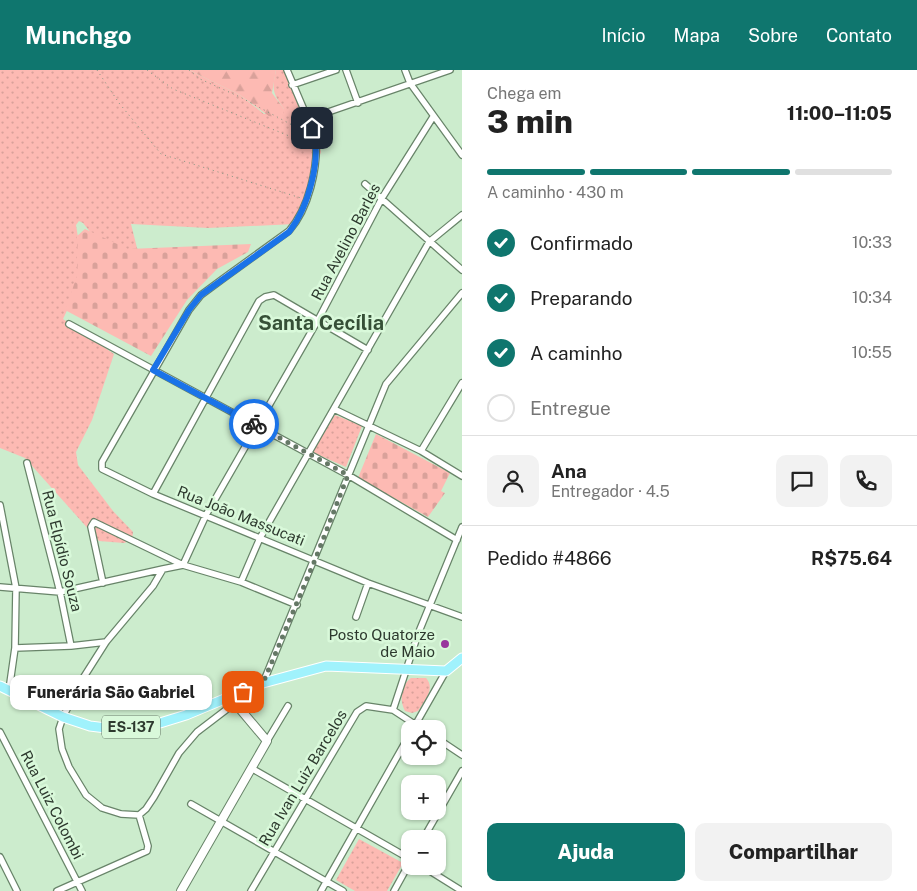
<!DOCTYPE html>
<html lang="pt">
<head>
<meta charset="utf-8">
<style>
	:root { --surface:#fff; --page:#f2f2f2; --text:#222; --muted:#767676; --line:#e0e0e0; --accent:#0f766e }
	body { margin:0; font-family:"Public Sans",sans-serif; background:var(--page); color:var(--text); height:100vh; display:flex; flex-direction:column; font-size:19px; white-space:nowrap }
	* { box-sizing:border-box; margin:0 }
	p { font-size:16px; color:var(--muted) }
	.icon { flex:none; width:28px; height:28px; fill:none; stroke:currentColor; stroke-width:2; stroke-linecap:round; stroke-linejoin:round }
	.map { position:relative; flex:1; overflow:hidden }
	.drawer { display:flex; flex-direction:column; background:var(--surface); width:455px }
	.drawer>* { flex:none }
	.controls { position:absolute; left:401px; top:650px; display:grid; gap:10px }
	.controls a { display:grid; place-items:center; width:45px; height:45px; border-radius:10px; background:var(--surface); box-shadow:0 1px 4px #0004; font-size:25px }
	.pin { position:absolute; display:grid; place-items:center; width:42px; height:42px; color:#fff; margin:-21px; border-radius:10px; box-shadow:0 2px 8px #0006 }
	.courier { position:absolute; display:grid; place-items:center; width:50px; height:50px; margin:-25px; border:4px solid #1a73e8; border-radius:50%; background:#fff; color:#222; box-shadow:0 1px 6px #0007 }
	.bubble { position:absolute; height:35px; border-radius:10px; background:var(--surface); box-shadow:0 1px 4px #0004; font-size:16px; font-weight:800; line-height:35px; text-align:center }
	.overview em { font-style:normal; font-weight:800 }
	.overview div { display:flex; flex-direction:column-reverse }
	.overview { display:flex; align-items:center; justify-content:space-between; height:85px; padding:0 25px }
	h1 { font-size:32px; font-weight:800; line-height:38px }
	.bar { display:grid; grid-template-columns:repeat(4,1fr); gap:8px 5px; align-content:center; height:60px; padding:0 25px }
	.bar i { height:6px; border-radius:4px; background:var(--line) }
	.bar .active { background:var(--accent) }
	.bar p { grid-column:span 4 }
	.line { display:flex; align-items:center; gap:12px; padding:0 25px; border-top:1px solid var(--line) }
	.line div { flex:1 }
	.round { display:grid; place-items:center; flex:none; width:52px; height:52px; border-radius:10px; background:var(--page) }
	ol { padding:0 25px; list-style:none }
	li { display:flex; align-items:center; gap:15px; height:55px }
	li p { margin-inline-start:auto }
	li .icon { padding:5px; border-radius:50%; background:var(--accent); color:#fff; stroke-width:4 }
	li:last-child { color:var(--muted) }
	li i { width:28px; height:28px; border:2px solid var(--line); border-radius:50% }
	.action { display:flex; gap:10px; margin-top:auto; padding:10px 25px }
	.action a { flex:1; height:58px; border-radius:10px; background:var(--accent); color:#fff; font-size:20px; font-weight:800; line-height:58px; text-align:center }
	.action a+a { background:var(--page); color:var(--text) }
	header { display:flex; align-items:center; gap:30px; box-sizing:border-box; height:70px; padding:0 25px; background:var(--accent); color:#fff }
	header strong { font-size:24px }
	nav { display:flex; gap:28px; margin-inline-start:auto; font-size:18px }
	main { display:flex; flex:1; min-height:0 }
	.map>svg:first-child { display:block }
</style>
</head>
<body>
<header>
<strong>Munchgo</strong>
<nav><a>Início</a><a>Mapa</a><a>Sobre</a><a>Contato</a></nav>
</header>
<main>
<div class="map">
<svg width="462" height="821" viewBox="0 0 462 821">
	<defs>
		<pattern id="grass-dots" width="8" height="8" patternUnits="userSpaceOnUse" patternTransform="scale(1.25)"><rect width="8" height="8" fill="#fdbab3"/><path d="M2 2h.1M6 6h.1" fill="none" stroke="#d9a19a" stroke-width="1.8" stroke-linecap="round"/></pattern>
		<pattern id="forest-firs" width="22" height="20" patternUnits="userSpaceOnUse" patternTransform="scale(1.25)"><rect width="22" height="20" fill="#fdbab3"/><path d="M5 1l3.5 6h-7zM16 11l3.5 6h-7z" fill="#d9a19a"/></pattern>
		<pattern id="cemetery-stones" width="16" height="16" patternUnits="userSpaceOnUse" patternTransform="scale(1.25)"><rect width="16" height="16" fill="#fdbab3"/><path d="M2 7V4a2 2 0 0 1 4 0v3zM10 15v-3a2 2 0 0 1 4 0v3z" fill="#d9a19a"/></pattern>
	</defs>
	<rect width="100%" height="100%" fill="#cceccd"/>
	<path fill="url(#grass-dots)" d="M0 0H189L240 25 264 44 284 39C272 22 272 20 276 0H289L316 62 321 82 295 154 208 158 131 154 141 194 100 174 83 153 79 151 76 155 80 180V213L63 249 114 284 92 350 76 382 78 395 113 441 133 462 132 470 124 473 99 471 25 388 0 378Z
		M335 345 362 356 346 397 312 382Z
		M411 608H426C436 619 424 631 418 641L412 643 405 641C399 630 401 615 411 608Z
		M359 769 403 793 387 821H355L336 810Z"/>
	<path fill="url(#forest-firs)" d="M189 0H276L272 23 284 39 283 48 273 49 240 25Z"/>
	<path fill="url(#cemetery-stones)" d="M85 159 128 179 251 174 248 182 217 199 187 230 151 286 65 240 77 206V166Z
		M376 364 450 403 441 421 445 423 428 447 358 408Z"/>
	<g fill="none" stroke-linecap="round" stroke-linejoin="round">
		<g stroke="#688469" stroke-width="8">
			<path id="street" d="M287 0 316 68C318 98 309 138 289 161L224 208 201 225 189 240 102 392V399L153 424 368 513 462 547
				M346 0 358 33
				M405 0 410 13 462 85
				M292 15 336 0
				M308 49 450 0
				M365 114 462 200
				M69 254 348 405 457 470
				M334 339 421 381 462 406
				M421 381 462 313
				M27 393 60 522 71 576
				M153 424 259 231 265 227 274 225 368 280
				M0 435 16 518 15 578 9 620
				M241 512 260 468 429 172 462 145
				M103 513 91 457 94 452 183 495 206 445 318 250 382 128 433 47
				M0 517 60 522 163 499
				M356 547 368 513
				M15 578 71 576 106 572
				M263 613 386 314 462 223
				M235 633 197 662 179 683 154 727 146 739 139 745 121 744 102 738 86 725 69 697 62 679 59 659 63 647 80 613 106 572 153 516 163 499 183 495 241 512 297 535
				M413 659 446 601
				M422 659 393 640 418 564 462 457
				M0 662 82 821
				M438 669 462 685
				M267 671 288 636
				M251 698 410 789
				M191 734 343 821
				M423 769 462 701
				M0 787 17 821
				M422 796 462 821
				M57 821 147 781 148 776 139 745
				M251 821 357 642 366 636 393 640
				M321 821 410 664
				M394 821 410 792"/>
		</g>
		<g stroke="#688469" stroke-width="10">
			<path id="secondary" d="M181 821 267 671 230 627"/>
		</g>
		<g stroke="#fff" stroke-width="11">
			<path id="primary" d="M0 616 63 647 90 656 114 659 144 657 160 653 186 645 263 613 326 596 446 601 462 588"/>
		</g>
		<path stroke="#7d937e" stroke-width="1" stroke-dasharray="1 4" stroke-linecap="butt" d="M97 0 119 33 161 84 301 128
			M147 0 173 19 309 74
			M189 0 200 9 240 27 307 63"/>
		<use href="#street" stroke="#fff" stroke-width="5.5"/>
		<use href="#secondary" stroke="#fff" stroke-width="8"/>
		<use href="#primary" stroke="#a0f2fc" stroke-width="9"/>
	</g>
	<g fill="none" stroke-linecap="round" stroke-linejoin="round">
		<path stroke="#657866" stroke-width="5" stroke-dasharray="0 9" d="M243 622 263 613 315 490 348 405 254 354"/>
		<path stroke="#1a73e8" stroke-width="6" d="M254 354 153 300 189 240 201 225 289 162C308 138 323 87 312 58"/>
	</g>
	<circle fill="#98369d" stroke="#d9f9da" stroke-width="2" cx="445" cy="574" r="5"/>
	<g text-anchor="middle" stroke-width="5" stroke-linejoin="round" paint-order="stroke">
		<rect fill="#d9f9da" stroke="#617362" stroke-width="1" x="102" y="645.5" width="58" height="23" rx="4"/>
		<g font-size="14" font-weight="bold" fill="#2d392e">
			<text x="131" y="662">ES-137</text>
		</g>
		<g font-size="15" fill="#2d392e" stroke="#d9f9da">
			<text transform="translate(346 172) rotate(-62)" y="5">Rua Avelino Barles</text>
			<text transform="translate(241 446) rotate(22)" y="5">Rua João Massucati</text>
			<text transform="translate(62 481) rotate(76)" y="5">Rua Elpídio Souza</text>
			<text transform="translate(303 708) rotate(-59)" y="5">Rua Ivan Luiz Barcelos</text>
			<text transform="translate(52 735) rotate(63)" y="5">Rua Luiz Colombi</text>
		</g>
		<g font-size="15" fill="#2d392e" stroke="#d9f9da" text-anchor="end">
			<text x="435" y="570">Posto Quatorze<tspan x="435" dy="17">de Maio</tspan></text>
		</g>
		<g font-size="20" font-weight="bold" fill="#365037" stroke="#d9f9da">
			<text x="321" y="260">Santa Cecília</text>
		</g>
	</g>
</svg>
<div class="controls">
<a><svg class="icon" aria-label="locate" viewBox="0 0 24 24"><circle cx="12" cy="12" r="6"/><path d="M12 2v4M12 18v4M2 12h4M18 12h4"/></svg></a>
<a>+</a>
<a>−</a>
</div>
<div class="pin" style="left:243px;top:622px;background:#ea580c"><svg class="icon" aria-label="bag" viewBox="0 0 24 24"><path d="M5 8h14l-1 12H6zM9 8a3 3 0 0 1 6 0"/></svg></div>
<div class="pin" style="left:312px;top:58px;background:#1f2937"><svg class="icon" aria-label="home" viewBox="0 0 24 24"><path d="M3 11l9-7 9 7M6 9v11h12V9"/></svg></div>
<div class="courier" style="left:254px;top:354px"><svg class="icon" aria-label="bike" viewBox="0 0 24 24"><circle cx="6" cy="16" r="4"/><circle cx="18" cy="16" r="4"/><path d="M6 16l4-8h5l3 8M10 8l3 8H6M13 5h3"/></svg></div>
<div class="bubble" style="left:10px;top:605px;width:202px">Funerária São Gabriel</div>
</div>
<section class="drawer">
<div class="overview"><div><h1>3 min</h1><p>Chega em</p></div><em>11:00–11:05</em></div>
<div class="bar"><i class="active"></i><i class="active"></i><i class="active"></i><i></i><p>A caminho · 430 m</p></div>
<ol>
<li><svg class="icon" aria-label="check" viewBox="0 0 24 24"><path d="M5 12l5 5 9-10"/></svg>Confirmado<p>10:33</p></li>
<li><svg class="icon" aria-label="check" viewBox="0 0 24 24"><path d="M5 12l5 5 9-10"/></svg>Preparando<p>10:34</p></li>
<li><svg class="icon" aria-label="check" viewBox="0 0 24 24"><path d="M5 12l5 5 9-10"/></svg>A caminho<p>10:55</p></li>
<li><i></i>Entregue</li>
</ol>
<div class="line" style="height:90px"><a class="round"><svg class="icon" aria-label="person" viewBox="0 0 24 24"><circle cx="12" cy="8" r="4"/><path d="M4 21q1-7 8-7t8 7"/></svg></a><div><b>Ana</b><p>Entregador · 4.5</p></div><a class="round"><svg class="icon" aria-label="chat" viewBox="0 0 24 24"><path d="M4 5h16v11H9l-5 4z"/></svg></a><a class="round"><svg class="icon" aria-label="phone" viewBox="0 0 24 24"><path d="M5 4h4l2 5-3 2q2 4 5 5l2-3 5 2v4C11 20 4 13 5 4z"/></svg></a></div>
<div class="line" style="height:65px"><div>Pedido #4866</div><b>R$75.64</b></div>
<div class="action"><a>Ajuda</a><a>Compartilhar</a></div>
</section>
</main>
</body>
</html>
